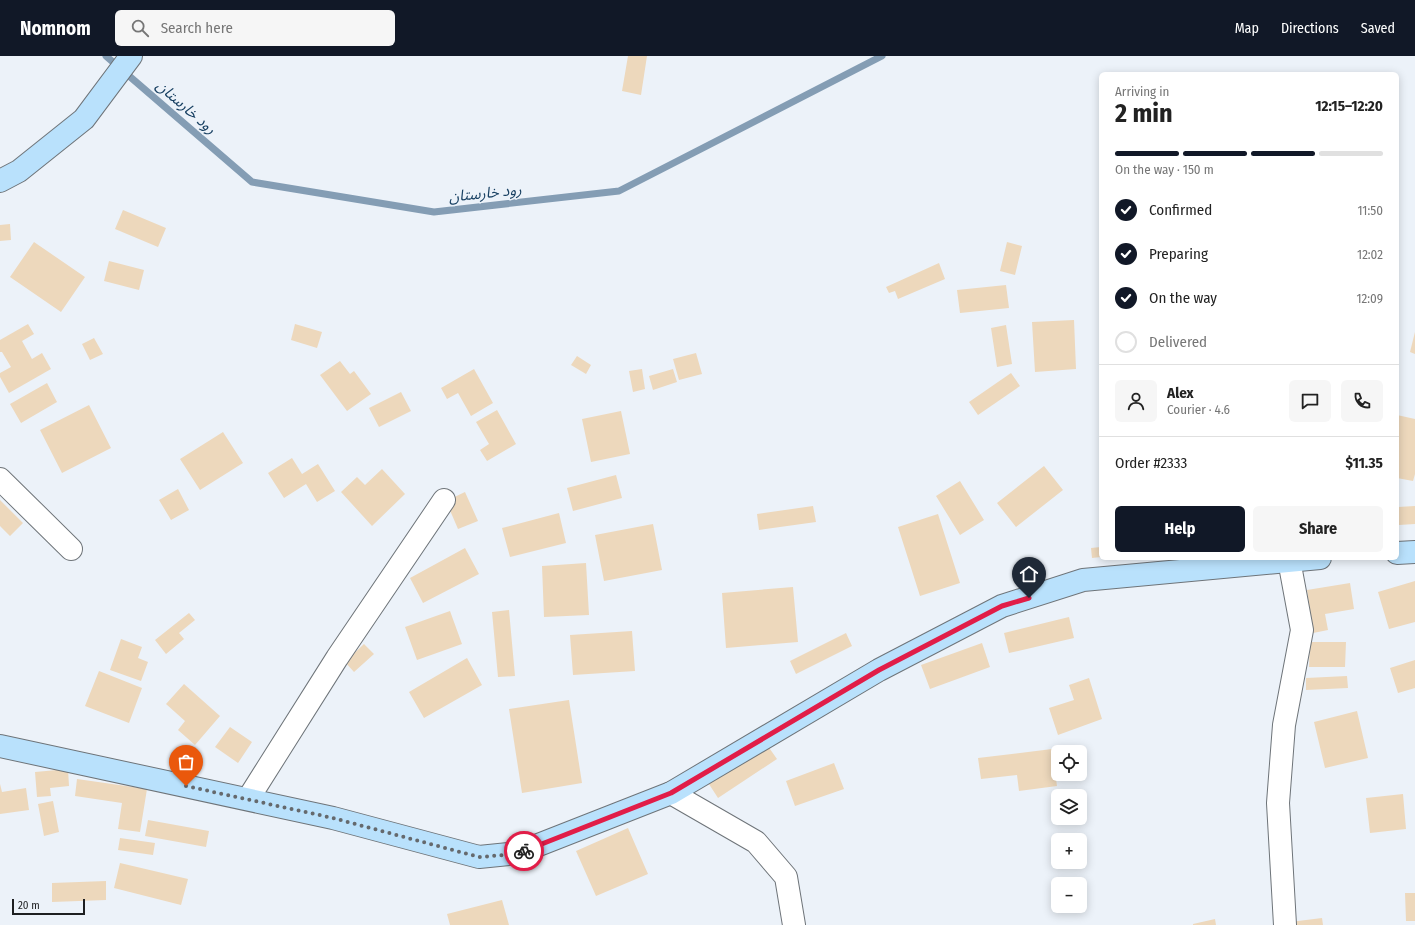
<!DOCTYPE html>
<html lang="en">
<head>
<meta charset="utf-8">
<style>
	:root { --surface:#fff; --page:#f6f6f6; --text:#222; --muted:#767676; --line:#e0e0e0; --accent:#111827 }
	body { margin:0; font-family:"Fira Sans Condensed","Noto Sans Arabic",sans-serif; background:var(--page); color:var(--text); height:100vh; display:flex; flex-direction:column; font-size:15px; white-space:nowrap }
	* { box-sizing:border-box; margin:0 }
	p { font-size:13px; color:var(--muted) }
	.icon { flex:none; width:22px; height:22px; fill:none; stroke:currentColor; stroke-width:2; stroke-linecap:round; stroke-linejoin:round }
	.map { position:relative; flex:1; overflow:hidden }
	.sheet { position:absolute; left:1099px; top:16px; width:300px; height:488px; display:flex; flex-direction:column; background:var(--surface); border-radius:6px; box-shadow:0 2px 10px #0003 }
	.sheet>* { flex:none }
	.fabs { position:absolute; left:1051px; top:689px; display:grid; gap:8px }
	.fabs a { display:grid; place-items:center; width:36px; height:36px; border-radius:6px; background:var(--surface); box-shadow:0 2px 10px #0003; font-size:20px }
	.scale { position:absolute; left:12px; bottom:10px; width:73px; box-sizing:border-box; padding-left:4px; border:2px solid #1d1f21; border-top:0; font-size:11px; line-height:14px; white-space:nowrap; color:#1d1f21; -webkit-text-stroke:3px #ecf2f9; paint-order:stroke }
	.pin { position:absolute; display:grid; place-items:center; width:34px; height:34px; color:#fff; margin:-41px -17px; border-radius:50% 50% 50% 0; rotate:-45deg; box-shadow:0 0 4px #0007 }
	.pin .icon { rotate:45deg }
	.courier { position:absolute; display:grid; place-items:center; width:40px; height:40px; margin:-20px; border:3px solid #e11d48; border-radius:50%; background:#fff; color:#222; box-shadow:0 1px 5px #0007 }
	.overview em { font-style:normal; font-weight:700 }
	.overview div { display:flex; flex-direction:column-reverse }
	.overview { display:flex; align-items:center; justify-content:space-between; height:68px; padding:0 16px }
	h1 { font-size:26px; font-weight:700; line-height:30px }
	.bar { display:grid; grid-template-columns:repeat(4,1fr); gap:6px 4px; align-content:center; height:48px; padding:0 16px }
	.bar i { height:5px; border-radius:3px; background:var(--line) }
	.bar .active { background:var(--accent) }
	.bar p { grid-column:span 4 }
	.line { display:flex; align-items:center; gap:10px; padding:0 16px; border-top:1px solid var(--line) }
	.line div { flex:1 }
	.round { display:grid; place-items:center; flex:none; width:42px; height:42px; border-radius:6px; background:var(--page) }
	ol { padding:0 16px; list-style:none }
	li { display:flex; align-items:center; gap:12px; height:44px }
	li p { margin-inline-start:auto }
	li .icon { padding:4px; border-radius:50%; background:var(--accent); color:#fff; stroke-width:4 }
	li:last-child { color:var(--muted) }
	li i { width:22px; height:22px; border:2px solid var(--line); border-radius:50% }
	.action { display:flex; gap:8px; margin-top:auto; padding:8px 16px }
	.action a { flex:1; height:46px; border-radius:6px; background:var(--accent); color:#fff; font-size:16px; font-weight:700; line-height:46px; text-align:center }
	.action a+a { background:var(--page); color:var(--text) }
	header { display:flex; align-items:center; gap:24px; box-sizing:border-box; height:56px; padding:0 20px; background:var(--accent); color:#fff }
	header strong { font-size:19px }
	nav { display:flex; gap:22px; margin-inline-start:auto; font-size:14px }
	.search { width:280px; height:36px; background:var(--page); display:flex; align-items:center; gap:10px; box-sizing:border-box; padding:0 14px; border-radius:6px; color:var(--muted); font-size:15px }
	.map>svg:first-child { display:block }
</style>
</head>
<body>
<header>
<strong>Nomnom</strong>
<div class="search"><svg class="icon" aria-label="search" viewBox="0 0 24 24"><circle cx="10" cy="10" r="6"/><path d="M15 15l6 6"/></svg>Search here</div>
<nav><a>Map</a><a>Directions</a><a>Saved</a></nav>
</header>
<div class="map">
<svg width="1415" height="869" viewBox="0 0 1415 869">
	<rect width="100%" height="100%" fill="#ecf2f9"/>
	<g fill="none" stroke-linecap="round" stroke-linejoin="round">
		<path stroke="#849db4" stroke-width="7" d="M106 0 252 126 434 156 619 135 882 0"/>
	</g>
	<path fill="#edd8bc" d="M628 0H647L641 39 622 35Z
		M123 154 166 172 158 191 115 173Z
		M10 168 11 184 0 185V169Z
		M34 186 85 221 61 256 10 221Z
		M1007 186 1022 190 1015 219 1000 215Z
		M109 205 144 214 139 234 104 225Z
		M939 207 945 223 898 243 895 235 889 237 886 231Z
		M1006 229 1009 252 960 257 957 234Z
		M1074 264 1076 313 1035 316 1032 266Z
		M28 268 34 278 22 285 32 303 42 297 51 313 9 337 0 321V317L11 311 2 296H0V284Z
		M295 268 322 276 317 292 291 284Z
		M1006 269 1012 308 997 311 991 272Z
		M1415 276V298L1410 296Z
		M94 282 103 298 90 304 82 288Z
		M696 297 702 318 679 324 673 303Z
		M577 300 591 309 586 318 571 309Z
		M340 305 350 318 354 315 371 338 347 355 320 319Z
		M474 313 493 347 471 360 458 337 447 343 441 332Z
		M642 313 645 333 633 336 629 315Z
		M673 313 677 326 653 334 649 320Z
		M1011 317 1020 330 978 359 969 346Z
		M47 327 57 346 21 367 10 348Z
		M401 336 411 355 379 371 369 352Z
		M89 349 111 392 62 417 40 374Z
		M497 354 516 388 487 405 480 394 489 388 476 366Z
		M621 355 630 398 591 406 582 363Z
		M1397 359 1415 363V418L1413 425 1397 422Z
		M223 376 243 407 200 434 180 403Z
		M292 402 302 418 318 408 335 435 317 446 306 428 284 442 268 417Z
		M1044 410 1063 434 1016 471 997 447Z
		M382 413 405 438 372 470 341 436 357 421 365 429Z
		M616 419 622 442 573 455 567 432Z
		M960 425 984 464 960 479 936 440Z
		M178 433 189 454 171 464 159 444Z
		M465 436 478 465 458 473 446 445Z
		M0 444 23 467 10 480 0 470Z
		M813 450 816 466 759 474 757 458Z
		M1415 450V468L1399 469 1398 451Z
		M559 457 566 487 510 501 502 472Z
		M938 458 960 527 920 540 898 471Z
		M653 468 662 514 604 525 595 479Z
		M1101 491V501L1092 502 1091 492Z
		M465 492 479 518 423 547 410 522Z
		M586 507 589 559 544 561 542 510Z
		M1415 525V566L1389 573 1378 536Z
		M1350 527 1354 553 1325 558 1328 574 1313 577 1307 534Z
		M793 531 798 586 726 592 722 537Z
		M509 554 515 620 498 621 492 556Z
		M450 555 462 588 417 604 405 571Z
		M189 557 195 564 179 577 184 583 166 598 155 584Z
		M1069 561 1074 582 1009 597 1004 577Z
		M632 575 635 615 573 619 570 579Z
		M846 577 852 590 796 618 790 605Z
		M121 583 142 591 138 602 148 606 141 625 110 614Z
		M1310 586H1346L1345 611H1309Z
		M982 587 990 611 930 633 921 609Z
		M364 588 374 598 354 616 345 606Z
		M467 602 482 629 424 662 409 636Z
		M1415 604V632L1398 637 1390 612Z
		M99 615 142 632 129 667 85 650Z
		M1347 620 1348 632 1306 634V622Z
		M1089 622 1102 663 1058 679 1049 652 1074 644 1069 629Z
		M184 628 220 660 195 689 178 674 185 665 166 648Z
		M569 644 582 727 522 737 509 653Z
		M1357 655 1368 702 1325 712 1314 666Z
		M230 671 252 686 238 707 215 691Z
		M765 686 777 703 718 742 707 725Z
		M1052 693 1057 730 1019 735 1017 719 981 723 978 702Z
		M834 707 844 733 795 750 786 725Z
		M68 713 69 730 50 732 51 740 37 741 35 716Z
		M77 723 147 733 140 776 118 773 122 747 75 740Z
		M0 728 2 736 26 732 29 754 0 758Z
		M1403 738 1406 773 1370 777 1366 742Z
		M53 745 59 776 44 780 38 748Z
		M148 764 209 775 206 791 145 780Z
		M628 772 648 818 596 840 576 795Z
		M120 782 155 787 153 799 118 794Z
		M120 807 188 823 181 849 114 832Z
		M106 825V844L52 846V827Z
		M1405 837H1415V865H1406Z
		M502 844 509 869H450L447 858Z
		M1322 862 1323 869H1290V866Z
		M1215 863 1216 869H1193V868Z"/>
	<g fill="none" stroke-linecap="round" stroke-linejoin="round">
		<g stroke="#6e7479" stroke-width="24">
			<path id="street" d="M0 423 71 493
				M671 737 756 786 786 821 794 869
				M248 743 337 602 444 444
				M1285 869 1278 747 1284 669 1302 574 1289 504"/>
		</g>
		<g stroke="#6e7479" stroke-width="24">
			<path id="secondary" d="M0 125 19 115 84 63 131 0
				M1397 497 1415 496
				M0 690 333 762 479 801 518 797 671 737 879 614 1002 550 1083 524 1320 502"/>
		</g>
		<use href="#street" stroke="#fff" stroke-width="22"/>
		<use href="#secondary" stroke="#b9e1fc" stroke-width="22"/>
	</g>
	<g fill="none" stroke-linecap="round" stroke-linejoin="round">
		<path stroke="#65696d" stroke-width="4" stroke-dasharray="0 7.2" d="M186 730 333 762 479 801 518 798 524 795"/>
		<path stroke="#e11d48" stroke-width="5" d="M524 795 671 737 879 614 1002 550 1029 542"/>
	</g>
	<g text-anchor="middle" stroke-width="3" stroke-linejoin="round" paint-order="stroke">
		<g font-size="15" font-style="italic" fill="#184062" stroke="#ecf2f9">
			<text transform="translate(186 51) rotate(41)" y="5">رود خارستان</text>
			<text transform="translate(485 137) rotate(-6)" y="5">رود خارستان</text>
		</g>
	</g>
</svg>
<div class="fabs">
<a><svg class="icon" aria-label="locate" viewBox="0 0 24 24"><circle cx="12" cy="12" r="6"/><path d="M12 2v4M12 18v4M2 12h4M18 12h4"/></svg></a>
<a><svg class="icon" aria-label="layers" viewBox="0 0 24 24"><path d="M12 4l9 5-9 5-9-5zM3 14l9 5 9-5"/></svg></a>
<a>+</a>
<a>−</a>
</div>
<div class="scale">20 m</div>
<div class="pin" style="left:186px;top:730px;background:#ea580c"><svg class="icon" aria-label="bag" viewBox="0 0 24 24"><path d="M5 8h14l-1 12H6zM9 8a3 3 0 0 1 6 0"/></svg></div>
<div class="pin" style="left:1029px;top:542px;background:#1f2937"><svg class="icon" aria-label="home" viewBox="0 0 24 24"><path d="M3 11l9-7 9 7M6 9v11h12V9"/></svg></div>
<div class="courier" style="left:524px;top:795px"><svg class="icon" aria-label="bike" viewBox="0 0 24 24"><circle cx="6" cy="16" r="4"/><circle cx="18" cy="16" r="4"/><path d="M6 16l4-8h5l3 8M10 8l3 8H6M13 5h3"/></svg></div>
<section class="sheet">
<div class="overview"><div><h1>2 min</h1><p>Arriving in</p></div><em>12:15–12:20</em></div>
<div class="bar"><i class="active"></i><i class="active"></i><i class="active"></i><i></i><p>On the way · 150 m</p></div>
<ol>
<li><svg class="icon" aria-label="check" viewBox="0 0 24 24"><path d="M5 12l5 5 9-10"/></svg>Confirmed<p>11:50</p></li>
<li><svg class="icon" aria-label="check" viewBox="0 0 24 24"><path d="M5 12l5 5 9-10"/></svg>Preparing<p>12:02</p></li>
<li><svg class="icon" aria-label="check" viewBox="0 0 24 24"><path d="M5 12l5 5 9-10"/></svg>On the way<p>12:09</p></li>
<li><i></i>Delivered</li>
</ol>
<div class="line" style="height:72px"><a class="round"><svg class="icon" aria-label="person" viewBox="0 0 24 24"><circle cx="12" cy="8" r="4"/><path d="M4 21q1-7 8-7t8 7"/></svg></a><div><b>Alex</b><p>Courier · 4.6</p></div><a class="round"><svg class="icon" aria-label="chat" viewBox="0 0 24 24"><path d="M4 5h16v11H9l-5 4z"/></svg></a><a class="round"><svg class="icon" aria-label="phone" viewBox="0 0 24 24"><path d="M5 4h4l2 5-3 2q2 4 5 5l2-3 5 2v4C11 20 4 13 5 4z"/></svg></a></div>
<div class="line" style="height:52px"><div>Order #2333</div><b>$11.35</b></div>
<div class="action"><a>Help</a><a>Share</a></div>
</section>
</div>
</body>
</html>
